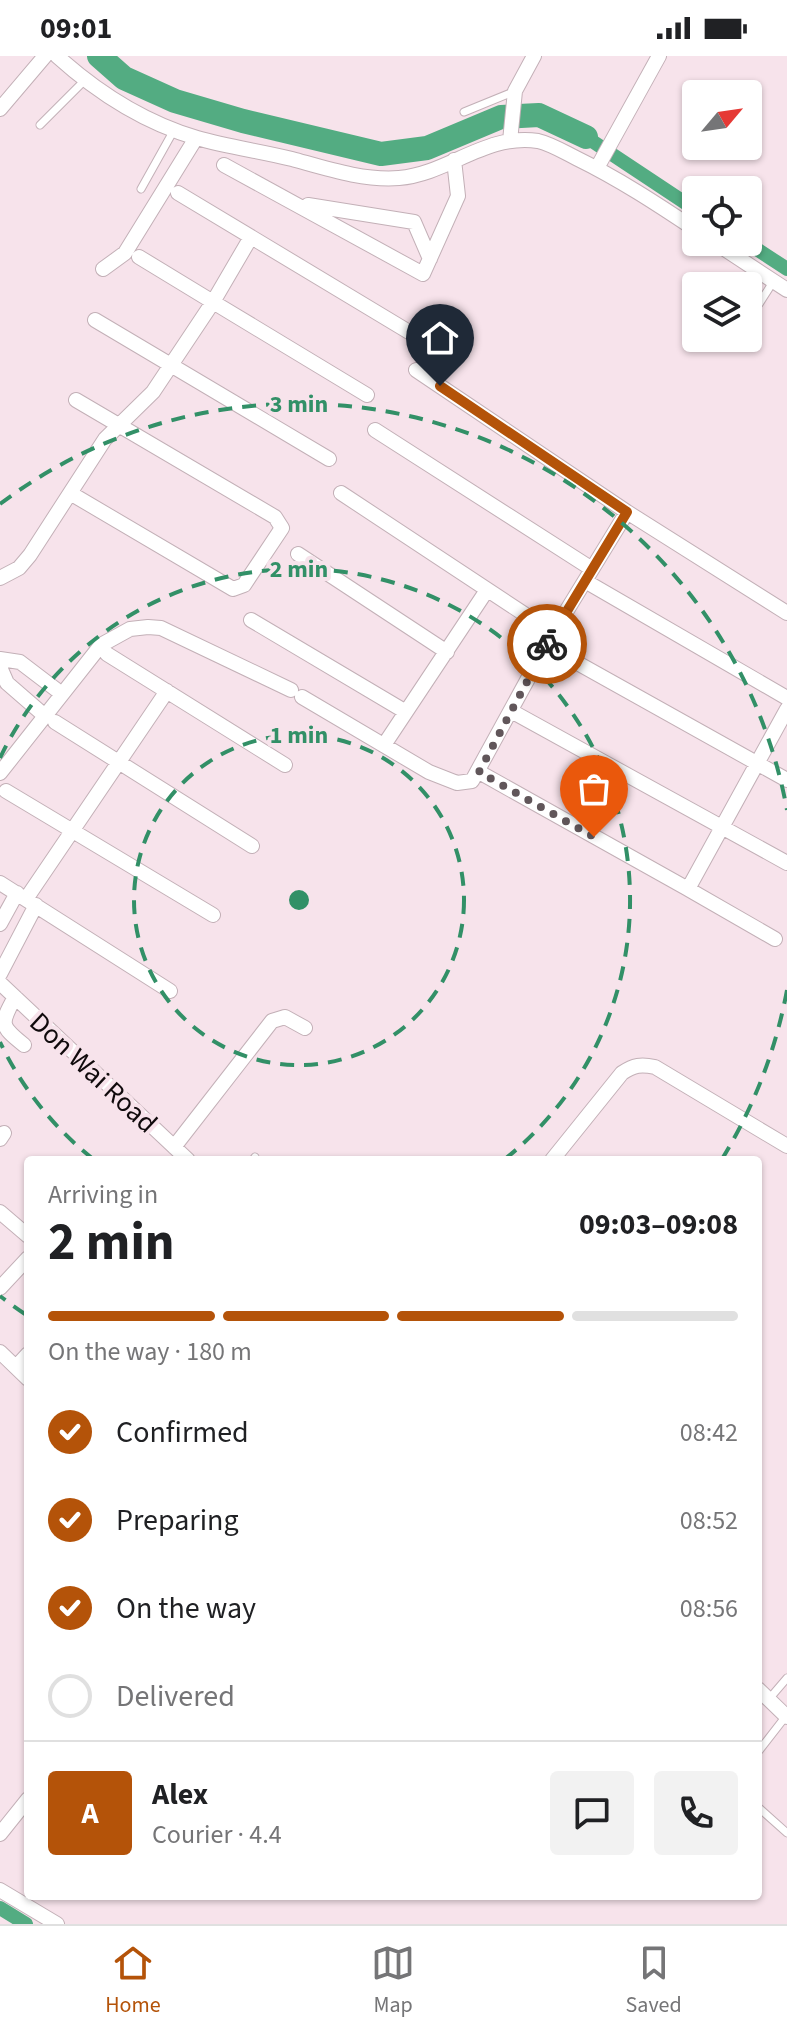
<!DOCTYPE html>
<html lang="en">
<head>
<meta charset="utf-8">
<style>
	:root { --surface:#fff; --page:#f2f2f2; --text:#202124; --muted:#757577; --line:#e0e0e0; --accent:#b45309 }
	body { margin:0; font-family:"Source Sans 3",sans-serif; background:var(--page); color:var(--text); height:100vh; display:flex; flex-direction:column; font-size:30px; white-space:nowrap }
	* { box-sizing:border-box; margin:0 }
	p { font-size:26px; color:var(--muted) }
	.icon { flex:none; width:44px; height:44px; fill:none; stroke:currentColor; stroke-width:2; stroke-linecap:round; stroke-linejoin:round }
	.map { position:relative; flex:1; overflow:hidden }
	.details { position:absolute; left:24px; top:1100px; width:738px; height:744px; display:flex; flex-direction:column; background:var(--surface); border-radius:8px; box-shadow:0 2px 6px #0004 }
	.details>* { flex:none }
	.needle { width:52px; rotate:61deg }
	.controls { position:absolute; left:682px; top:24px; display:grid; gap:16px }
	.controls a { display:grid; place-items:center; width:80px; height:80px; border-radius:8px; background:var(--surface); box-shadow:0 2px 6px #0004; font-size:40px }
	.pin { position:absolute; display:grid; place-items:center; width:68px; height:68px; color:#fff; margin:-82px -34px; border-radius:50% 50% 50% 0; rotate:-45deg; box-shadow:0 0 8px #0007 }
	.pin .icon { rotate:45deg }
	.courier { position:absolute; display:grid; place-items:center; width:80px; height:80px; margin:-40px; border:6px solid #b45309; border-radius:50%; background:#fff; color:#222; box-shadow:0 2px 10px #0007 }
	.overview em { font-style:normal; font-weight:700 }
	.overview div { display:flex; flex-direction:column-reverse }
	.overview { display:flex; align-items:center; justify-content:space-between; height:136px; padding:0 24px }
	h1 { font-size:52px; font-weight:700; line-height:60px }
	.bar { display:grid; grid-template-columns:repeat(4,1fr); gap:12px 8px; align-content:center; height:96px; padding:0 24px }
	.bar i { height:10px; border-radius:6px; background:var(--line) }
	.bar .selected { background:var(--accent) }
	.bar p { grid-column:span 4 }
	.line { display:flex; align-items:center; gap:20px; padding:0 24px; border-top:2px solid var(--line) }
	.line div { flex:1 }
	.round { display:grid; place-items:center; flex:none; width:84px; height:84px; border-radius:8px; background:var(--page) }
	ol { padding:0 24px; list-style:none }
	li { display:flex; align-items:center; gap:24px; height:88px }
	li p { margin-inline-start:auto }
	li .icon { padding:8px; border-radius:50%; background:var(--accent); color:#fff; stroke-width:4 }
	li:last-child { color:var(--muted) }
	li i { width:44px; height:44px; border:4px solid var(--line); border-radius:50% }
	.status { display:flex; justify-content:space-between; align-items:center; height:56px; padding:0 40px; background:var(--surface); direction:ltr }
	.status svg { height:22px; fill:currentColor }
	.dock { display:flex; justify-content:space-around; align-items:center; height:112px; border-top:2px solid var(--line); background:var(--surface); font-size:22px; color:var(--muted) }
	.dock a { display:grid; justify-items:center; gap:4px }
	.dock .selected { color:var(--accent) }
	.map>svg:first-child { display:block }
</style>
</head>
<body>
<div class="status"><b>09:01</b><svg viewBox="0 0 49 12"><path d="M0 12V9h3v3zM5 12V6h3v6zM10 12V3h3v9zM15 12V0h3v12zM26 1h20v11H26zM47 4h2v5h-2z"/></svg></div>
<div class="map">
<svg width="787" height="1868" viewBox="0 0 787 1868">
	<rect width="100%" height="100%" fill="#f7e3eb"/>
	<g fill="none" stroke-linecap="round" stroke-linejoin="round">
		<path stroke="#53ac82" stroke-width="14" d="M586 81 696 154
			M746 186 787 213
			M0 1852 26 1868"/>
		<path stroke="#53ac82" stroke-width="24" d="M99 0 124 22 175 45 243 65 381 98 427 92 501 61 539 59 586 81"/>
		<g stroke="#c3b0b7" stroke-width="9">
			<path id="service" d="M464 56 513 36
				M40 69 84 25
				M141 133 174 74
				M759 248 773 226
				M253 1104 255 1101
				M769 1643 787 1622
				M758 1696 786 1660
				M758 1751 787 1777"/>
		</g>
		<g stroke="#c3b0b7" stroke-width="16">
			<path id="minor" d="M57 0C98 37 143 66 197 82 228 91 260 95 292 103 325 112 364 125 399 122 448 118 486 77 538 85 551 88 564 96 576 102 619 123 657 148 696 174
				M0 53 45 0
				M510 85 515 35 534 0
				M224 109 423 218 458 140 454 104
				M597 112 659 0
				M178 137 409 276
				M308 149 414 166 430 203
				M251 181 213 246 367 339
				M714 186 787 234
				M103 213 125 197 196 82
				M95 264 329 403
				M416 314 627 456 787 557
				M375 374 592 513
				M70 437 233 533 244 529 282 472 275 461 76 344
				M341 437 553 577
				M298 498 447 596
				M0 522 19 512 30 499 105 383 153 336 213 246 139 201
				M585 525 787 642
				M251 564 406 656
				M547 590 787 724
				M107 598 285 709
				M0 603 20 606 62 638
				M0 611 7 627 45 660
				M302 641 429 716 457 727 472 725 553 577 627 456
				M511 655 787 807
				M55 666 252 790
				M384 689 487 534
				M479 716 688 833
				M0 717 101 589 130 573 148 571 161 572 291 634
				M6 735 213 859
				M0 827 170 935
				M26 843 167 635
				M0 868 17 837
				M775 883 688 833 787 653
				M0 918 36 849
				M0 927 188 1104
				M15 941C0 968 0 970 24 989
				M0 1083 4 1077
				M174 1091 272 965 285 961 305 972
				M552 1104 622 1017C634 1009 641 1008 655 1011L787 1090
				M0 1156 28 1180
				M0 1232 28 1202
				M0 1296 28 1323
				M16 1311 28 1298
				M758 1633 787 1661
				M0 1778 28 1743
				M0 1834 57 1868"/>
		</g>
		<use href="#service" stroke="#fff" stroke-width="7"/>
		<use href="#minor" stroke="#fff" stroke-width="14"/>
	</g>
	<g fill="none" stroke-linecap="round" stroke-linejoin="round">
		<path stroke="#61565a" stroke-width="8" stroke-dasharray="0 14.4" d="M547 588 479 716 594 781"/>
		<path stroke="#b45309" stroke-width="10" d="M440 330 627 456 547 588"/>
	</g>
	<g fill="none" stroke="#329067" stroke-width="4" stroke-dasharray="14 10">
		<circle cx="299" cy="844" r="165"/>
		<path d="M93 1103A331 331 0 0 1 0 986M0 702A331 331 0 1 1 505 1103"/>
		<path d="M787 934A496 496 0 0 1 722 1103M25 1258A496 496 0 0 1 0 1240M0 448A496 496 0 0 1 787 754"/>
	</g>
	<g text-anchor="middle" stroke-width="8" stroke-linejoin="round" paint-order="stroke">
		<g font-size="28" fill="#100a0c" stroke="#f7e3eb">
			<text transform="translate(94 1016) rotate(43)" y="10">Don Wai Road</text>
		</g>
	</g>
	<circle cx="299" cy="844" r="12" fill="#329067" stroke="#f7e3eb" stroke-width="4"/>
	<g font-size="24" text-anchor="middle" font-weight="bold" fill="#329067" stroke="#f7e3eb" stroke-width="8" stroke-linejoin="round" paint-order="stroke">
		<text x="299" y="356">3 min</text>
		<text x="299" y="521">2 min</text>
		<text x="299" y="687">1 min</text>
	</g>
</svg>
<div class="controls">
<a><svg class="needle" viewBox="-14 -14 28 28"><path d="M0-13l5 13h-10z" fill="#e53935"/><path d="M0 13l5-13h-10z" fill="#757577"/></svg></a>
<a><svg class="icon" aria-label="locate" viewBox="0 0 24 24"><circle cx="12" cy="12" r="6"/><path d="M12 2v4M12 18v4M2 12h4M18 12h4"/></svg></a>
<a><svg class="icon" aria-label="layers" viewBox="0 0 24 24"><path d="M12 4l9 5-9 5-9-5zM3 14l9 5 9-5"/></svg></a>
</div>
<div class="pin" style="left:594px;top:781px;background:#ea580c"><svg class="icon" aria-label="bag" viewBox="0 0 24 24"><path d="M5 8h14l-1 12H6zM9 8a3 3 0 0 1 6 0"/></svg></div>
<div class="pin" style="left:440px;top:330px;background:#1f2937"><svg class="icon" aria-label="home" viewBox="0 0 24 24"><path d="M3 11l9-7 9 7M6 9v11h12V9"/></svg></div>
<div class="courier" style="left:547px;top:588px"><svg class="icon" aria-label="bike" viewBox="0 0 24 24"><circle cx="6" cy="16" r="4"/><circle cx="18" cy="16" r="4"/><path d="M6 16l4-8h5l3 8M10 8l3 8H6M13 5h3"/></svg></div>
<section class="details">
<div class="overview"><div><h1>2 min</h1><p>Arriving in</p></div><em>09:03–09:08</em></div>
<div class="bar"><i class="selected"></i><i class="selected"></i><i class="selected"></i><i></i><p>On the way · 180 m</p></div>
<ol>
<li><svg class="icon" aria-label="check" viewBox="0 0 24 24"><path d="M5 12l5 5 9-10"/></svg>Confirmed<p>08:42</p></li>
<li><svg class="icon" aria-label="check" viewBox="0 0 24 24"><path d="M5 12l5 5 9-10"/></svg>Preparing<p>08:52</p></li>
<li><svg class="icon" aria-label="check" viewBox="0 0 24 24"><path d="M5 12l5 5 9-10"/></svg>On the way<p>08:56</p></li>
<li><i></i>Delivered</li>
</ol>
<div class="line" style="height:144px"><b class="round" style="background:var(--accent);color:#fff">A</b><div><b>Alex</b><p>Courier · 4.4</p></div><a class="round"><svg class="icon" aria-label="chat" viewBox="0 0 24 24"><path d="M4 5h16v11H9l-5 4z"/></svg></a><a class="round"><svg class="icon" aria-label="phone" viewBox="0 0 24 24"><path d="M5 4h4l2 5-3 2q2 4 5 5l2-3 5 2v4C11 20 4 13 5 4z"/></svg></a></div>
</section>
</div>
<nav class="dock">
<a class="selected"><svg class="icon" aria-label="home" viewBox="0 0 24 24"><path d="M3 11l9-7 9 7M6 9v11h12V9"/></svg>Home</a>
<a><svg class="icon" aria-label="map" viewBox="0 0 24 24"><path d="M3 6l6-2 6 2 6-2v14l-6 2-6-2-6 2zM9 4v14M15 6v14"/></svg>Map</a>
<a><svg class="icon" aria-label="saved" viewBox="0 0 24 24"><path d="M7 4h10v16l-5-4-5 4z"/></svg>Saved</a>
</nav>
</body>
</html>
